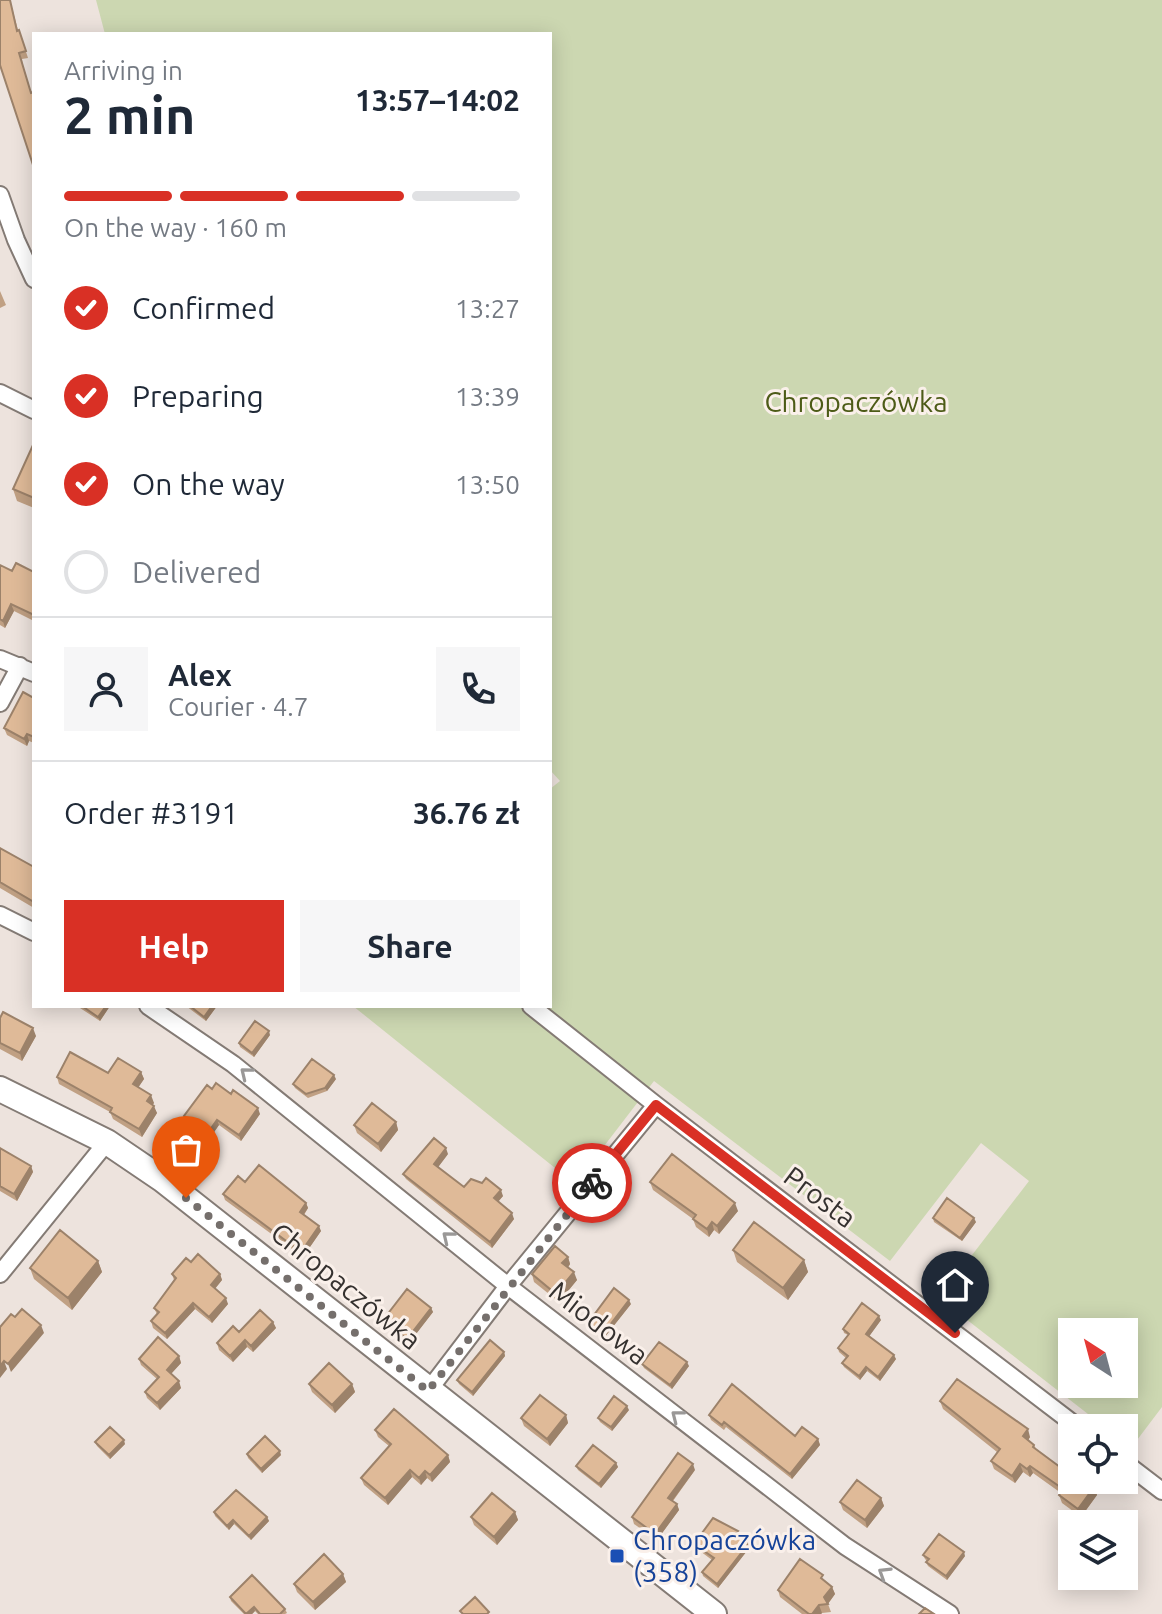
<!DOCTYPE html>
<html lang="en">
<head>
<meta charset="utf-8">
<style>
	:root { --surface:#fff; --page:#f6f6f7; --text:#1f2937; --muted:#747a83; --line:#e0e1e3; --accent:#d93025 }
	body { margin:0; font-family:Ubuntu,sans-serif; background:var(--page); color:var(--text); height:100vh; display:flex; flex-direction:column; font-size:30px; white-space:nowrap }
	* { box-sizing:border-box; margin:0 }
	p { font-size:26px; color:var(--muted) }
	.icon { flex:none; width:44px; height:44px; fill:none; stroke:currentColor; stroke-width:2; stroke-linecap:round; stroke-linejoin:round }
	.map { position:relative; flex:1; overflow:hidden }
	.details { position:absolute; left:32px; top:32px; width:520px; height:976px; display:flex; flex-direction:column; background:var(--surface); border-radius:0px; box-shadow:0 4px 20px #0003 }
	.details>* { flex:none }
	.needle { width:52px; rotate:324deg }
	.fabs { position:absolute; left:1058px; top:1318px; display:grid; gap:16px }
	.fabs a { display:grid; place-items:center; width:80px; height:80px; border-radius:0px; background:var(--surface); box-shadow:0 4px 20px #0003; font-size:40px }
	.pin { position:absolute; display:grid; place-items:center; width:68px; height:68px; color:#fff; margin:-82px -34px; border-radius:50% 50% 50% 0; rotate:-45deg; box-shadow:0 0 8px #0007 }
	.pin .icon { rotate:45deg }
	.courier { position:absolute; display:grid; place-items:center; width:80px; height:80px; margin:-40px; border:6px solid #d93025; border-radius:50%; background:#fff; color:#222; box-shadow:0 2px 10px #0007 }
	.overview em { font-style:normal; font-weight:700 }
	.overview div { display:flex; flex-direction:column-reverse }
	.overview { display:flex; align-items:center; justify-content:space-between; height:136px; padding:0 32px }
	h1 { font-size:52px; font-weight:700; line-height:60px }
	.bar { display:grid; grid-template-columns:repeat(4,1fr); gap:12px 8px; align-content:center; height:96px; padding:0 32px }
	.bar i { height:10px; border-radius:6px; background:var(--line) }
	.bar .active { background:var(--accent) }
	.bar p { grid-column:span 4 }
	.line { display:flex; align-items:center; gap:20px; padding:0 32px; border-top:2px solid var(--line) }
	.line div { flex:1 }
	.round { display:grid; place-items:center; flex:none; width:84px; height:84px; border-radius:0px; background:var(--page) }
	ol { padding:0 32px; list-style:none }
	li { display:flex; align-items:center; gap:24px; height:88px }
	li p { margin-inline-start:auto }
	li .icon { padding:8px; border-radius:50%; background:var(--accent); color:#fff; stroke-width:4 }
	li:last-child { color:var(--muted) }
	li i { width:44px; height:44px; border:4px solid var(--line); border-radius:50% }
	.button { display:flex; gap:16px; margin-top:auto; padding:16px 32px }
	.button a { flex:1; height:92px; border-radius:0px; background:var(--accent); color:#fff; font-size:32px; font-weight:700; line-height:92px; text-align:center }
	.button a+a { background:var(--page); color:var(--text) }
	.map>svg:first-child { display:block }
</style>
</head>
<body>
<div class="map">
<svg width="1162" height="1614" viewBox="0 0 1162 1614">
	<rect width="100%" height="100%" fill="#ede3dd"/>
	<path fill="#ccd7b1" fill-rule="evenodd" d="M96 0H1162V1407L1131 1448 1124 1442V1428H1106L939 1298 1029 1181 981 1143 890 1261 654 1081 575 1184 353 1006H550V789L560 781 550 770V34H105ZM1072 1332H1124V1384H1072Z"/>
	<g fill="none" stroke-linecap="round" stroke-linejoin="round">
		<g stroke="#847b75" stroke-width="20">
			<path id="street" d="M0 195 16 240 34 279
				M0 393 34 410
				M0 659 34 673
				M0 703 20 666
				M0 915 34 932
				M148 1006 233 1064 508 1286 845 1546 950 1614
				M531 1006 656 1105 1079 1428
				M0 1274 107 1142
				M428 1391 508 1286 656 1105
				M1124 1462 1162 1491"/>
		</g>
		<g stroke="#847b75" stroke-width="28">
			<path id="secondary" d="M0 1089 107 1142 163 1180 714 1614"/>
		</g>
		<use href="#street" stroke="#fff" stroke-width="16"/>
		<use href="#secondary" stroke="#fff" stroke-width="24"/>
	</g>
	<path fill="#c0a083" d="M10 0 18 30H19L28 58 22 59 34 168Z
		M0 291 6 305 0 308Z
		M34 445V508L17 501 13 489Z
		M0 565 12 571 34 572V621L14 611 5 628 0 625Z
		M34 698V743L29 741 27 746 7 735 4 728Z
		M0 848 34 867V908L0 888Z
		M80 1006H110L100 1021 80 1008Z
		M186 1006H217L206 1021Z
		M0 1018 36 1036 22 1061 0 1049Z
		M270 1035 254 1057 240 1047 239 1043Z
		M141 1072 144 1079 138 1087 154 1103 152 1105 157 1113 142 1137 113 1119 110 1112 59 1084 57 1077Z
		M336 1079 327 1091 308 1098 295 1088 293 1084Z
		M212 1089 260 1114 241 1141 219 1125 201 1151 205 1153 207 1159 195 1174 168 1155 166 1149 186 1122 184 1116Z
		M396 1122 398 1130 381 1152 357 1133 354 1125Z
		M0 1148 31 1166 33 1172 17 1201 0 1191Z
		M448 1154 438 1167 464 1187 503 1196 498 1202 514 1219 492 1248 406 1179 403 1174Z
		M245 1182 306 1203 308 1208 304 1215 321 1231 303 1257 225 1200 223 1194Z
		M650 1182 738 1211 719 1234 714 1230 709 1237 696 1227 693 1219 653 1190Z
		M933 1218 976 1222 962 1241 934 1222Z
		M733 1250 804 1260 808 1272 788 1300 737 1262Z
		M568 1257 570 1264 568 1268 577 1280 559 1302 534 1282 532 1274Z
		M98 1261 102 1272 72 1310 34 1279 30 1268Z
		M191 1262 220 1274 222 1280 215 1289 228 1304 212 1323 195 1309 167 1339 153 1328 151 1321 157 1314 154 1308 174 1280 172 1274Z
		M631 1304 604 1338 589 1327 588 1323Z
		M431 1308 433 1312 409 1343 384 1324 383 1320Z
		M881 1320 869 1336 896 1359 880 1381 867 1371 860 1380 844 1367 842 1363 846 1358 839 1352 838 1348 848 1335 844 1333 843 1329Z
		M273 1322 276 1328 253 1352 247 1347 233 1362 219 1350 217 1343 239 1332Z
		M504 1352 505 1356 473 1396 459 1384 457 1380Z
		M179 1356 181 1363 171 1374 181 1388 160 1410 147 1398 145 1392 157 1379 141 1365 139 1359Z
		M642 1364 689 1366 672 1389 644 1368Z
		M309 1384H352L355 1392 335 1413 312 1392Z
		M940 1401 1030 1437 1028 1440 1034 1445 1036 1449 1064 1470 1094 1487 1097 1495 1081 1517 1062 1503 1059 1495 1061 1493 1033 1473 1030 1477 1023 1472 1015 1483 994 1469 991 1461 997 1452 943 1409Z
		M629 1410 612 1431 600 1422 598 1418Z
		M566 1415 568 1423 550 1446 524 1426 521 1418Z
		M709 1415 795 1436 818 1439 820 1445 792 1479 726 1427 724 1430 711 1420Z
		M375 1430 448 1455 450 1462 432 1482 427 1478 421 1485 412 1477 388 1505 364 1485 361 1478 389 1446 378 1437Z
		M95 1442 125 1444 110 1459 97 1446Z
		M247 1454 281 1455 262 1473 248 1458Z
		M616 1463 618 1467 601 1488 578 1470 576 1466Z
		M695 1470 673 1501 677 1504 679 1510 657 1540 634 1524 632 1517Z
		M881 1498 884 1506 867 1528 843 1510 840 1502Z
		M214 1512 267 1517 269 1521 251 1540 234 1524 229 1530 215 1516Z
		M515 1512 518 1520 497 1545 474 1525 471 1517Z
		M739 1536 750 1547 718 1588 703 1576 702 1572 712 1560 696 1548 694 1544Z
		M923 1555 965 1556 947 1580 928 1566 926 1562 927 1561 925 1559Z
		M343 1574 346 1582 315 1610 297 1592 294 1584Z
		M825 1582 832 1587 835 1594 828 1604 831 1612 822 1613 821 1614H802L780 1597 778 1590Z
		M230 1597 285 1609 287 1613 285 1614H258L255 1611 252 1614H244L231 1601Z"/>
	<path fill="#9c826a" d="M11 604 14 611 5 628 3 621Z
		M27 734 29 741 27 746 24 739Z
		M106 1006H110L100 1021 98 1017Z
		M212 1006H217L206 1021 204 1017Z
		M33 1028 36 1036 22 1061 20 1053Z
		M269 1031 270 1035 254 1057 252 1053Z
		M141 1072 144 1079 136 1091 133 1084Z
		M334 1075 336 1079 327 1091 325 1088Z
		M151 1095 154 1103 150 1108 147 1101Z
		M154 1106 157 1113 142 1137 139 1129Z
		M258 1108 260 1114 241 1141 239 1135Z
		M217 1120 219 1125 199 1153 197 1148Z
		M396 1122 398 1130 381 1152 378 1144Z
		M446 1148 448 1154 436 1170 434 1164Z
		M205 1153 207 1159 195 1174 193 1169Z
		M31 1166 33 1172 17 1201 14 1194Z
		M501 1190 503 1196 496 1204 494 1198Z
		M306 1203 308 1208 302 1217 300 1212Z
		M735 1203 738 1211 719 1234 717 1226Z
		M512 1213 514 1219 492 1248 490 1242Z
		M974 1218 976 1222 962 1241 960 1238Z
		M712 1222 714 1230 709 1237 707 1229Z
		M319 1226 321 1231 303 1257 301 1252Z
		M568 1257 570 1264 565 1271 562 1263Z
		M804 1260 808 1272 788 1300 783 1288Z
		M98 1261 102 1272 72 1310 68 1298Z
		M574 1272 577 1280 559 1302 556 1294Z
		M220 1274 222 1280 213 1291 211 1285Z
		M226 1298 228 1304 212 1323 209 1317Z
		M629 1300 631 1304 604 1338 603 1334Z
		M193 1303 195 1309 167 1339 165 1333Z
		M431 1308 433 1312 409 1343 407 1339Z
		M879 1316 881 1320 868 1338 866 1334Z
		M273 1322 276 1328 253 1352 251 1346Z
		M41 1325 44 1333 11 1372 8 1364Z
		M245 1340 247 1347 233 1362 230 1356Z
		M504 1352 505 1356 473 1396 472 1392Z
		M894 1355 896 1359 880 1381 878 1377Z
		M179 1356 181 1363 169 1376 167 1370Z
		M4 1361 7 1369 0 1378V1366Z
		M687 1362 689 1366 672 1389 670 1385Z
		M866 1367 867 1371 860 1380 859 1376Z
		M179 1381 181 1388 160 1410 157 1403Z
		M352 1384 355 1392 335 1413 332 1405Z
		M627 1406 629 1410 612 1431 611 1427Z
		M566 1415 568 1423 550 1446 547 1439Z
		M1028 1429 1030 1437 1026 1444 1023 1436Z
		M818 1439 820 1445 792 1479 790 1474Z
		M124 1440 125 1444 110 1459 109 1455Z
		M280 1451 281 1455 262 1473 261 1469Z
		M448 1455 450 1462 432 1482 430 1475Z
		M616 1463 618 1467 601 1488 599 1484Z
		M693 1464 695 1470 670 1504 668 1498Z
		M1020 1464 1023 1472 1015 1483 1012 1476Z
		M1030 1466 1033 1473 1030 1477 1027 1469Z
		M410 1470 412 1477 388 1505 385 1498Z
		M425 1471 427 1478 421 1485 419 1478Z
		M1094 1487 1097 1495 1081 1517 1078 1509Z
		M881 1498 884 1506 867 1528 865 1520Z
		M677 1504 679 1510 657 1540 655 1534Z
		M515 1512 518 1520 497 1545 494 1537Z
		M267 1517 269 1521 251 1540 249 1536Z
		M233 1520 234 1524 229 1530 227 1526Z
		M749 1543 750 1547 718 1588 717 1584Z
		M964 1552 965 1556 947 1580 946 1576Z
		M343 1574 346 1582 315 1610 313 1602Z
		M832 1587 835 1594 827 1605 824 1597Z
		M819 1605 822 1613 821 1614H812Z
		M254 1607 255 1611 252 1614H246Z"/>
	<path fill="#dfba98" stroke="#9c826a" stroke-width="2" d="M0 0H10L17 31 19 30 26 51 19 53 31 93 34 92V168L0 65Z
		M33 445H34V498L13 489Z
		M16 563 34 572V615L11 604 3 621 0 619V565L12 571Z
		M23 692 34 698V737L27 734 24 739 4 728Z
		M0 848 34 867V902L0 882Z
		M82 1006H106L98 1017Z
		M190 1006H212L204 1017Z
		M3 1012 33 1028 20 1053 0 1043V1018Z
		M255 1021 269 1031 252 1053 239 1043Z
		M70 1052 108 1073 118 1058 141 1072 133 1084 151 1095 147 1101 154 1106 139 1129 110 1112 112 1108 57 1077Z
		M312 1059 334 1075 325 1088 306 1094 293 1084Z
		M216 1083 231 1094 233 1090 258 1108 239 1135 217 1120 197 1148 205 1153 193 1169 166 1149 188 1120 184 1116 207 1085 212 1089Z
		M372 1103 396 1122 378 1144 354 1125Z
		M434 1138 446 1148 434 1164 464 1187 471 1179 482 1183 486 1178 501 1190 494 1198 512 1213 490 1242 403 1174Z
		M0 1148 31 1166 14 1194 0 1186Z
		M672 1154 735 1203 717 1226 712 1222 707 1229 693 1219 696 1215 650 1182Z
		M259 1165 306 1203 300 1212 319 1226 301 1252 223 1194 238 1176 245 1182Z
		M947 1198 974 1218 960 1238 933 1218Z
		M754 1222 804 1260 783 1288 733 1250Z
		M60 1230 98 1261 68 1298 30 1268Z
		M555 1246 568 1257 562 1263 574 1272 556 1294 532 1274Z
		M198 1254 220 1274 211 1285 226 1298 209 1317 193 1303 165 1333 151 1321 159 1312 154 1308 176 1278 172 1274 186 1258 191 1262Z
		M614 1288 629 1300 603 1334 588 1323Z
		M407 1289 431 1308 407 1339 383 1320Z
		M862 1303 879 1316 866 1334 894 1355 878 1377 866 1367 859 1376 842 1363 848 1356 838 1348 849 1334 843 1329Z
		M22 1309 41 1325 8 1364 4 1361 0 1366V1327L11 1314 15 1317Z
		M260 1310 273 1322 251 1346 245 1340 230 1356 217 1343 233 1326 239 1332Z
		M158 1337 179 1356 167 1370 179 1381 157 1403 145 1392 159 1377 139 1359Z
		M490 1340 504 1352 472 1392 457 1380Z
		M659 1342 687 1362 670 1385 642 1364Z
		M329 1363 352 1384 332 1405 309 1384Z
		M957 1379 1028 1429 1023 1436 1034 1445 1033 1447 1064 1470 1067 1467 1072 1471V1480H1085L1094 1487 1078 1509 1059 1495 1063 1489 1030 1466 1027 1469 1020 1464 1012 1476 991 1461 1000 1449 940 1401Z
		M732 1384 795 1436 802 1427 818 1439 790 1474 724 1422 722 1425 709 1415Z
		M540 1395 566 1415 547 1439 521 1418Z
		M614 1396 627 1406 611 1427 598 1418Z
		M394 1409 448 1455 430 1475 425 1471 419 1478 410 1470 385 1498 361 1478 391 1444 375 1430Z
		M110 1427 124 1440 109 1455 95 1442Z
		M265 1436 280 1451 261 1469 247 1454Z
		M593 1445 616 1463 599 1484 576 1466Z
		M678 1453 693 1464 668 1498 677 1504 655 1534 632 1517Z
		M857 1480 881 1498 865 1520 840 1502Z
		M236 1490 267 1517 249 1536 233 1520 227 1526 214 1512Z
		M492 1493 515 1512 494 1537 471 1517Z
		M713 1518 738 1531 736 1533 749 1543 717 1584 702 1572 714 1558 694 1544Z
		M939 1534 964 1552 946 1576 926 1562 929 1559 923 1555Z
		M324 1554 343 1574 313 1602 294 1584Z
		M800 1559 823 1575 821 1578 832 1587 824 1597 828 1604 819 1605 812 1614H809L778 1590Z
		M252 1575 285 1609 280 1614H260L254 1607 246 1614 230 1597Z
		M475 1597 489 1612 487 1614H463L460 1611Z
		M925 1608 934 1614H919Z"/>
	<defs><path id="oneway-chevron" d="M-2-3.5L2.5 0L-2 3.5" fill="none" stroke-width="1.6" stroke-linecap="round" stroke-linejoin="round" transform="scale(2)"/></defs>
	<g stroke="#9a9897">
		<use href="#oneway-chevron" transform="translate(246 1073) rotate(-141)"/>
		<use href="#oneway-chevron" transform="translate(448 1237) rotate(-141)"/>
		<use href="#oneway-chevron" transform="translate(677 1416) rotate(-142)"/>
		<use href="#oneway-chevron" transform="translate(884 1573) rotate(-148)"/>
	</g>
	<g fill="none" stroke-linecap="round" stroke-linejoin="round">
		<path stroke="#756f6c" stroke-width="8" stroke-dasharray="0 14.4" d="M186 1198 428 1391 592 1183"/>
		<path stroke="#d93025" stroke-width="10" d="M592 1183 656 1105 955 1333"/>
	</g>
	<rect fill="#1a4fb4" stroke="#faf0ea" stroke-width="3" x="609" y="1548" width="16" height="16" rx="4"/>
	<g text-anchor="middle" stroke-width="6" stroke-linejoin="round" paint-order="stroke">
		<g font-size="28" fill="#4d5b17" stroke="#faf0ea">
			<text x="856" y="412">Chropaczówka</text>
		</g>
		<g font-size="28" fill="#35312f" stroke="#faf0ea">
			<text transform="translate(820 1197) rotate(37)" y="10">Prosta</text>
			<text transform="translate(346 1286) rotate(39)" y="10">Chropaczówka</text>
			<text transform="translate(599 1323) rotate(38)" y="10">Miodowa</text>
		</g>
		<g font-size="28" fill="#164399" stroke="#faf0ea" text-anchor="start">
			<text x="633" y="1550">Chropaczówka<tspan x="633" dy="32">(358)</tspan></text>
		</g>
	</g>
</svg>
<div class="fabs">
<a><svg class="needle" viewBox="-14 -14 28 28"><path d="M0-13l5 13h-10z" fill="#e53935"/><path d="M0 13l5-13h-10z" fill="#747a83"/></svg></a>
<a><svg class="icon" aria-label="locate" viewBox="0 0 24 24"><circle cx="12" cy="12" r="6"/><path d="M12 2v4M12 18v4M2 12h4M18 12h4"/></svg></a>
<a><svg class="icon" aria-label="layers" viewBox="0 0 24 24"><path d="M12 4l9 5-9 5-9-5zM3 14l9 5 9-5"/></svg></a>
</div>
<div class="pin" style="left:186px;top:1198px;background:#ea580c"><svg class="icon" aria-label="bag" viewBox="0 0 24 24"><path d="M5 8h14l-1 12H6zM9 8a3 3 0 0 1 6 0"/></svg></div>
<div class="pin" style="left:955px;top:1333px;background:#1f2937"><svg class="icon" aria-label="home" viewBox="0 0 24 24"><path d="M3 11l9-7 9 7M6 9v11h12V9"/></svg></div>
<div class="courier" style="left:592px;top:1183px"><svg class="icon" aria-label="bike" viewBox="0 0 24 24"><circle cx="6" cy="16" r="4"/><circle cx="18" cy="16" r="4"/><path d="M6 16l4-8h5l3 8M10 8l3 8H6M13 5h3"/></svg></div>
<section class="details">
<div class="overview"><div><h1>2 min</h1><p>Arriving in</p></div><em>13:57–14:02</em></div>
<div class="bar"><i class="active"></i><i class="active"></i><i class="active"></i><i></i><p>On the way · 160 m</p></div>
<ol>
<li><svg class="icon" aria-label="check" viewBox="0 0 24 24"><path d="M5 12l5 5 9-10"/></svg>Confirmed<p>13:27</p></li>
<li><svg class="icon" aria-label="check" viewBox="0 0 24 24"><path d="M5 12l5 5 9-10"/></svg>Preparing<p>13:39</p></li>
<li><svg class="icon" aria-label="check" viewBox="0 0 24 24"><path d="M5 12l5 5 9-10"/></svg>On the way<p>13:50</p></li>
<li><i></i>Delivered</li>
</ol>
<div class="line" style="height:144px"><a class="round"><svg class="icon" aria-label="person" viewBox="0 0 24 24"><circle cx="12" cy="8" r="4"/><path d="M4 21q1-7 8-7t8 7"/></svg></a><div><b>Alex</b><p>Courier · 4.7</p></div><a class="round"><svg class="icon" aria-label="phone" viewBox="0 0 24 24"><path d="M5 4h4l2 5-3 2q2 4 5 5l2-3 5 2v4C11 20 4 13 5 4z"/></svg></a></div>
<div class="line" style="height:104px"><div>Order #3191</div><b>36.76 zł</b></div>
<div class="button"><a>Help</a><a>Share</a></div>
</section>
</div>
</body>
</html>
